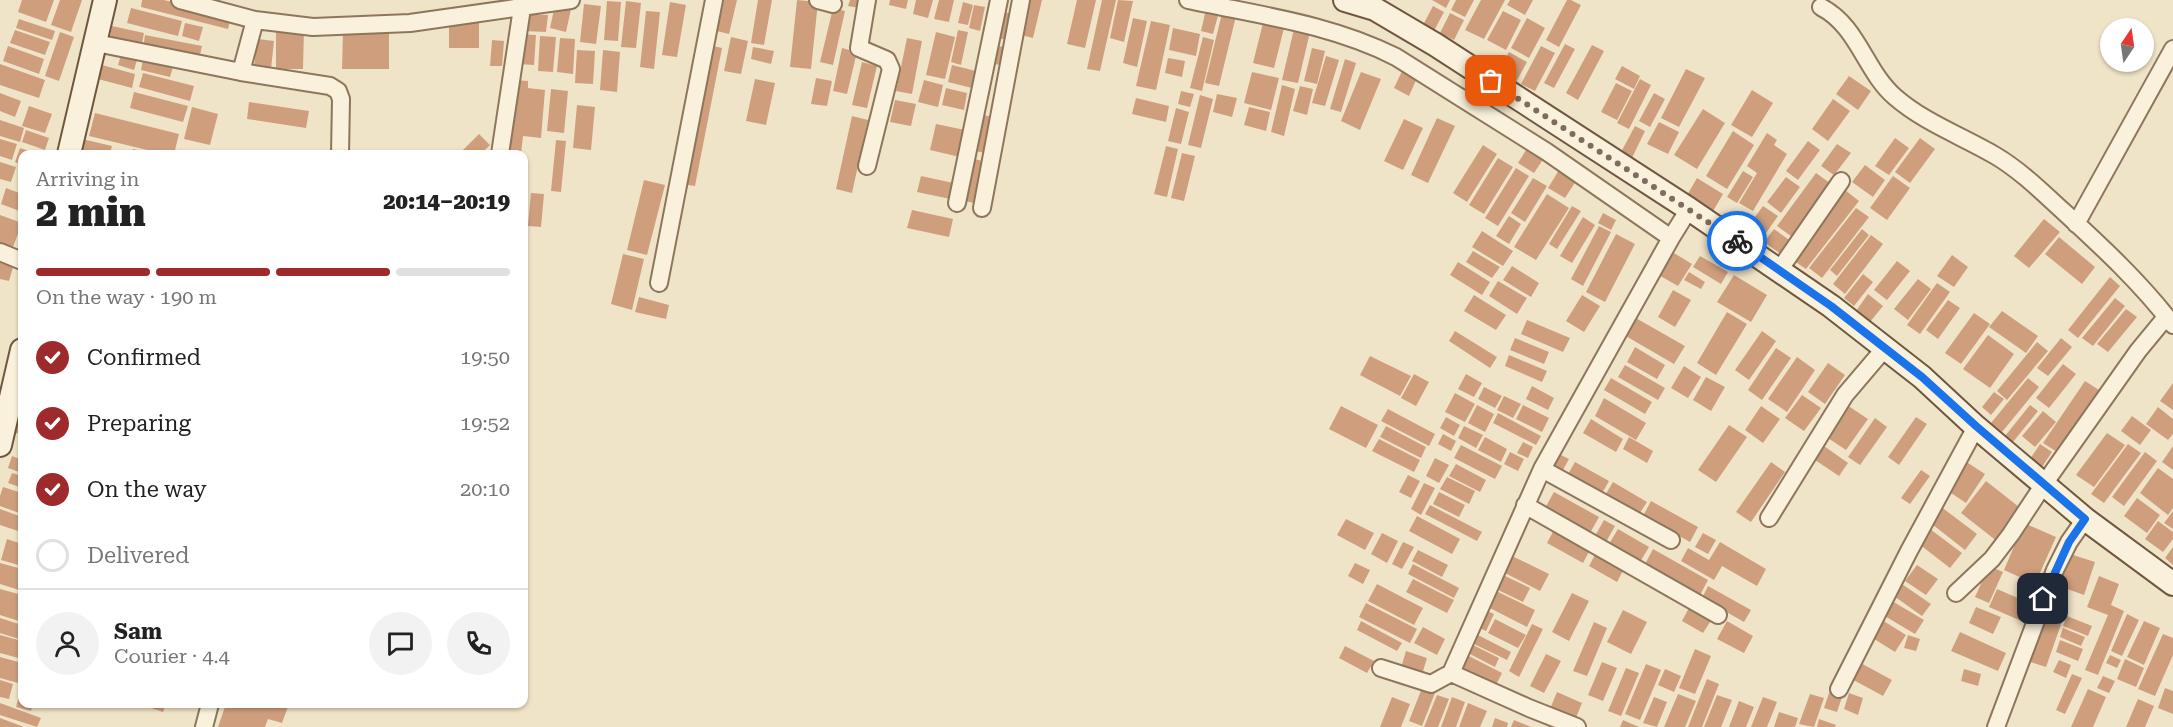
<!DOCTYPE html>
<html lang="en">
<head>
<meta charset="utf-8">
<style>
	:root { --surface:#fff; --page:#f2f2f2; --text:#222; --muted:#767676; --line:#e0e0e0; --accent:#9e2a2b }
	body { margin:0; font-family:"Roboto Serif",serif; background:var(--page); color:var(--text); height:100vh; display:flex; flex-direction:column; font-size:22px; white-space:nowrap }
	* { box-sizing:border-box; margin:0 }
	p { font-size:20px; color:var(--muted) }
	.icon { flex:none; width:33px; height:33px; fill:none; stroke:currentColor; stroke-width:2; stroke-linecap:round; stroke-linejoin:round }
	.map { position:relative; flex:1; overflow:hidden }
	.details { position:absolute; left:18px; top:150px; width:510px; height:558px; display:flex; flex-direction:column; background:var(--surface); border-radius:12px; box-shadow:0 2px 4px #0004 }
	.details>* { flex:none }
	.needle { width:39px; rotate:13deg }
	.buttons { position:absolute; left:2100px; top:18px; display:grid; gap:12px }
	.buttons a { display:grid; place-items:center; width:54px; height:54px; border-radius:50%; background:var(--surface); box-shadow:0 2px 4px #0004; font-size:30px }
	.pin { position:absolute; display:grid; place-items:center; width:51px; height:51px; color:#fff; margin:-26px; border-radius:12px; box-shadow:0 3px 9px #0006 }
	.courier { position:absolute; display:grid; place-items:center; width:60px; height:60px; margin:-30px; border:4px solid #1a73e8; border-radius:50%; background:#fff; color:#222; box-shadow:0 2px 8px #0007 }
	.overview em { font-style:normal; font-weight:800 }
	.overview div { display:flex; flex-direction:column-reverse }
	.overview { display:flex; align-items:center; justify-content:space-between; height:102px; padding:0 18px }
	h1 { font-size:39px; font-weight:800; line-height:45px }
	.bar { display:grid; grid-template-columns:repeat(4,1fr); gap:9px 6px; align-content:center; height:72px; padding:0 18px }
	.bar i { height:8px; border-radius:4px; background:var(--line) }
	.bar .current { background:var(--accent) }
	.bar p { grid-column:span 4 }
	.line { display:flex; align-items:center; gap:15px; padding:0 18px; border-top:2px solid var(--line) }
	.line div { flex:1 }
	.round { display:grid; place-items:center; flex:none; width:63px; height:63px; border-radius:32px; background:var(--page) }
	ol { padding:0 18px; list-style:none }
	li { display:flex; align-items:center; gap:18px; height:66px }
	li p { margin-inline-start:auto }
	li .icon { padding:6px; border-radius:50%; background:var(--accent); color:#fff; stroke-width:4 }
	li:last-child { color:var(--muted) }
	li i { width:33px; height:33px; border:3px solid var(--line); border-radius:50% }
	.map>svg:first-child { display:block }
</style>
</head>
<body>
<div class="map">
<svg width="2173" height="727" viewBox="0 0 2173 727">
	<rect width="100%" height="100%" fill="#f0e4c8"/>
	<path fill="#cf9f7d" d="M22 0H54L46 22 18 12Z
		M60 0H82L71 32 51 25Z
		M142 0H164L231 17 228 29 141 7Z
		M724 0H737L729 34 717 31Z
		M758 0H772L764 45 751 43Z
		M797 0 818 2 811 69 790 67Z
		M850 0H860L859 8 848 6Z
		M890 0H908L906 9 889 5Z
		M916 0H933L928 18 913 14Z
		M939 0H954L949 22 934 19Z
		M1024 0H1042L1033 38 1017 34Z
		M1077 0H1096L1085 48 1067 44Z
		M1102 0H1116L1100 71 1087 69Z
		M1118 0 1133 1 1124 42 1110 38Z
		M1432 0H1450L1446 8Z
		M1456 0H1474L1465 17 1451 10Z
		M1481 0H1505L1484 39 1465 30Z
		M1510 0H1533L1525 15 1507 5Z
		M1567 0H1571L1581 5 1559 47 1546 40Z
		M607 1 621 2 618 41 604 40Z
		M626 1 641 3 636 48 621 47Z
		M670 2 686 5 677 57 662 55Z
		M963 2 973 5 968 25 958 23Z
		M584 4 601 6 596 44 580 42Z
		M555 5 571 9 566 32 550 28Z
		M974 5 985 7 980 31 969 28Z
		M1433 6 1444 12 1434 31 1423 25Z
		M131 8 182 21 178 36 127 23Z
		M833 8 845 11 833 65 820 62Z
		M1206 9 1219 12 1213 34 1201 31Z
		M1223 9 1237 12 1219 86 1205 83Z
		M646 11 660 12 654 69 640 67Z
		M1000 11 1016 15 1010 41 994 37Z
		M1503 11 1521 20 1506 50 1487 40Z
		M1450 13 1464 20 1454 40 1440 33Z
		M525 14 548 15 546 32 523 31Z
		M1133 18 1147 21 1137 67 1123 63Z
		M1527 18 1545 28 1529 58 1511 48Z
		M19 19 55 31 52 40 16 28Z
		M449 21H479V48H449Z
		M1151 21 1170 25 1156 90 1136 86Z
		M185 23 203 27 199 41 182 36Z
		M1263 23 1284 28 1274 68 1253 63Z
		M112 26 144 33 141 49 109 43Z
		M1173 28 1200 34 1196 56 1169 50Z
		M276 29H304L303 69H276Z
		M1294 29 1310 32 1298 83 1282 80Z
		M15 30 50 42 45 55 10 43Z
		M958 30 968 32 961 65 951 62Z
		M343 31H389V69H342Z
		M60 32 74 37 59 81 45 76Z
		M936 32 955 37 945 79 926 75Z
		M520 34 536 35 534 65 518 64Z
		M145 35 202 46 199 59 143 49Z
		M540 36 556 37 553 72 538 71Z
		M731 37 748 41 741 74 724 71Z
		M1203 37 1214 40 1202 91 1190 88Z
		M560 38 575 39 573 74 557 72Z
		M907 38 922 41 912 94 896 91Z
		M258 39 274 41 271 69 254 66Z
		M492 40 504 41 502 66H490Z
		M1565 44 1575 49 1554 88 1544 83Z
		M709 45 722 48 695 186 681 184Z
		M994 45 1008 48 1005 66 990 63Z
		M1592 45 1604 51 1578 100 1566 93Z
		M8 46 44 59 39 74 3 61Z
		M1541 46 1555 53 1535 91 1521 84Z
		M753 47 774 51 771 64 751 59Z
		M842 48 857 52 847 94 833 91Z
		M1312 48 1325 51 1317 84 1304 81Z
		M577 50 595 51 593 84 575 83Z
		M603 50 620 52 617 92 600 90Z
		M1509 52 1527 62 1516 82 1498 73Z
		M121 55 137 60 134 70 118 65Z
		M1326 56 1339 60 1325 106 1312 103Z
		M1168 58 1185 61 1182 77 1165 73Z
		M143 59 173 67 170 77 141 70Z
		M1345 59 1356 63 1341 112 1330 109Z
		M862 62 877 66 867 108 852 105Z
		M0 64 45 80 39 98 0 85Z
		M102 65 135 74 132 88 98 79Z
		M952 65 976 71 972 88 948 82Z
		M1622 66 1640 76 1634 89 1615 79Z
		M1403 69 1418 76 1409 96 1394 88Z
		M1686 69 1705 78 1679 127 1661 118Z
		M1252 72 1279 78 1271 110 1244 103Z
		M1361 72 1381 79 1360 130 1341 121Z
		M143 73 194 86 190 101 139 87Z
		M1849 76 1871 91 1858 110 1836 94Z
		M816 78 832 81 827 106 811 104Z
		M755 79 775 83 766 125 746 121Z
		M1640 79 1651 85 1629 129 1617 123Z
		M514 80 528 81V88L545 90 541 138 523 136 521 154H507Z
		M924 80 943 85 938 107 918 102Z
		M1616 83 1632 91 1617 120 1601 112Z
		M1282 85 1295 89 1284 136 1271 132Z
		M1300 86 1313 89 1307 115 1293 111Z
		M946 88 967 93 964 110 942 105Z
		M551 89 568 91 564 133 547 131Z
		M1752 90 1773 103 1752 137 1731 125Z
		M1181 91 1194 94 1190 107 1178 104Z
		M134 92 188 106 183 122 130 108Z
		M0 93 21 101 15 117 0 111Z
		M1654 93 1665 99 1650 127 1639 121Z
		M1217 94 1237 98 1232 117 1213 112Z
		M1200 95 1213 99 1201 148 1188 145Z
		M1136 98 1169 106 1166 122 1132 114Z
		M1833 99 1850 111 1828 141 1812 129Z
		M895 100 916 104 911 126 890 122Z
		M249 102 309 111 306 128 247 119Z
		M577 105 595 107 591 150 573 148Z
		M29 106 52 114 45 133 22 126Z
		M192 107 218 114 210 145 184 139Z
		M1249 107 1270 112 1266 131 1244 125Z
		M1176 108 1189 112 1181 144 1168 141Z
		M1703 109 1725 123 1697 169 1674 155Z
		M95 113 179 134 174 154H164L89 136Z
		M978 114 993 117 985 153 970 150Z
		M852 116 868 120 852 193 836 189Z
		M1437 118 1455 126 1428 183 1411 175Z
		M1404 119 1423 128 1403 170 1384 161Z
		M0 120 24 128 20 142 0 136Z
		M1659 122 1679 132 1668 154 1647 144Z
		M936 124 970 131 964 158 930 150Z
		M1635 126 1645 131 1631 160 1620 154Z
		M26 130 49 138 45 150 22 142Z
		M1733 131 1754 145 1727 189 1706 176Z
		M1767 133 1777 140 1774 145 1787 154 1753 211 1739 203 1757 173 1747 166Z
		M479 134 490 145 481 154H459Z
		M1895 138 1909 148 1889 175 1875 166Z
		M1920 138 1935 149 1910 183 1895 172Z
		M0 139 17 144 12 160 0 156Z
		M82 139 112 146 110 154H79Z
		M556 140 566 141 561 192 551 191Z
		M1808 141 1820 150 1798 180 1786 171Z
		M1837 144 1851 153 1834 175 1821 166Z
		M1483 145 1497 154 1467 202 1453 193Z
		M1529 145 1546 155 1534 173 1518 163Z
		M1166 146 1178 149 1167 197 1154 194Z
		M20 148 38 154H22V165L15 162Z
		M133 149 153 154H132Z
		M1182 153 1195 156 1184 201 1171 198Z
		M969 158 988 162 979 204 960 200Z
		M1498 158 1513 167 1484 214 1469 205Z
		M0 162 16 167 11 182 0 179Z
		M1865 165 1885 180 1873 197 1852 182Z
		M1516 168 1529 176 1498 226 1485 218Z
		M1559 170 1576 181 1565 198 1548 188Z
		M1743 171 1753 177 1737 203 1727 197Z
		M1816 173 1834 186 1795 239 1777 226Z
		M921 176 958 184 955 200 917 192Z
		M1893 176 1910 188 1887 220 1870 208Z
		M1786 177 1800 187 1781 213 1767 202Z
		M1533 178 1547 186 1525 222 1511 213Z
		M1697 178 1723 194 1712 213 1686 197Z
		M644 180 665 185 647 255 627 250Z
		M6 188 22 194V212L1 204Z
		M1845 190 1859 201 1806 269 1791 259Z
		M531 193 544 194 541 227 528 226Z
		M1547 194 1569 208 1536 260 1514 247Z
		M1572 206 1581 211 1557 249 1549 244Z
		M1763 206 1778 216 1761 240 1746 229Z
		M1856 208 1869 217 1822 278 1809 268Z
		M912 210 953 219 949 237 907 228Z
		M1603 213 1616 220 1611 230 1598 223Z
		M0 215 22 223 13 247 0 243Z
		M1509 216 1521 224 1509 244 1496 236Z
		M1583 217 1595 225 1572 263 1560 256Z
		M2044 219 2060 232 2029 268 2014 256Z
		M1599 226 1611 232 1583 286 1571 279Z
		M1774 229 1792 242 1782 255 1764 242Z
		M1862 229 1869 235 1837 276 1830 270Z
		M1482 231 1513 251 1503 266 1472 247Z
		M1616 234 1635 244 1605 302 1586 292Z
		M1871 235 1883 244 1845 294 1833 284Z
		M2059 237 2095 267 2082 284 2045 254Z
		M1669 250 1692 264 1678 286 1655 273Z
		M1473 251 1500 267 1492 278 1466 262Z
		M623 254 644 259 632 310 611 304Z
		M1952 255 1968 267 1954 287 1937 276Z
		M1700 256 1728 272 1721 284 1693 267Z
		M0 260 14 264 9 281 0 279Z
		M1897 261 1910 271 1887 300 1874 290Z
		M1458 262 1490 282 1482 295 1450 275Z
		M1512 266 1539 283 1531 297 1503 280Z
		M1689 272 1705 282 1701 289 1684 280Z
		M1863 274 1873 282 1854 306 1844 298Z
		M1734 275 1767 295 1751 322 1717 302Z
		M2110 277 2120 286 2078 338 2068 330Z
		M1918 279 1931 289 1908 320 1894 309Z
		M1498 281 1527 298 1517 314 1489 296Z
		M1937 283 1950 292 1920 334 1907 325Z
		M1673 290 1691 300 1675 327 1658 317Z
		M1868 294 1883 306 1870 322 1856 311Z
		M1474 295 1506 315 1496 330 1464 311Z
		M1582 295 1600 306 1584 332 1566 321Z
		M639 297 669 305 666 319 635 312Z
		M2115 298 2125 306 2093 346 2082 338Z
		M1948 300 1960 308 1938 339 1926 330Z
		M2126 309 2137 317 2108 352 2097 344Z
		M2002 311 2038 336 2026 353 1989 327Z
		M1727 312 1747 324 1716 375 1697 363Z
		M1974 313 1990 324 1961 364 1945 353Z
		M1634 317 1685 346 1674 364 1624 335Z
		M1527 320 1570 338 1563 352 1521 334Z
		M1455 331 1497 357 1490 368 1449 341Z
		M1762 331 1776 341 1749 380 1735 370Z
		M1988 335 2014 354 1990 388 1963 369Z
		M1515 338 1549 352 1544 364 1510 350Z
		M2061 338 2072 347 2048 376 2037 368Z
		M2037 342 2048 351 2007 400 1997 391Z
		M1635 347 1665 365 1657 379 1627 362Z
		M1776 348 1791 358 1762 400 1748 390Z
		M1509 355 1547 371 1542 382 1505 366Z
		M1370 356 1411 376 1400 396 1360 375Z
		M1797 357 1815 370 1787 412 1768 399Z
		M1828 363 1845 375 1825 404 1808 392Z
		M2063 364 2076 374 2049 408 2036 398Z
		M1625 365 1665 388 1658 400 1618 377Z
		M1684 366 1701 377 1688 398 1671 388Z
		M1414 374 1429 382 1416 406 1401 398Z
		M1466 374 1482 383 1474 397 1458 389Z
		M1706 377 1725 387 1711 411 1693 400Z
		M1611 378 1652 402 1645 414 1604 390Z
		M2028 378 2039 387 2002 432 1991 423Z
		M2085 381 2099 390 2057 452 2043 443Z
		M2173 383V410L2160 401Z
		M1532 386 1554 398 1548 410 1526 399Z
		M1484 387 1502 396 1495 408 1478 399Z
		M1994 392 2004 399 1991 415 1982 407Z
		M1455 393 1475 404 1465 422 1445 412Z
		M1802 395 1821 408 1804 431 1785 418Z
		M1504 396 1521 404 1513 418 1497 410Z
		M1604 398 1646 423 1636 440 1595 416Z
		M1477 405 1494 414 1485 432 1468 423Z
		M1523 405 1549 418 1542 432 1516 419Z
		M1847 405 1868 419 1846 450 1825 436Z
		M2030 405 2038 411 2013 442 2005 436Z
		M1341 406 1378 425 1366 448 1329 429Z
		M1761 406 1780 419 1763 443 1745 430Z
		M2158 407 2173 419V434L2168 440 2146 424Z
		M1388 409 1435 434 1429 446 1381 421Z
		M2043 411 2056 422 2035 447 2022 436Z
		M1498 413 1541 436 1536 445 1493 423Z
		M2132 416 2151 430 2140 445 2121 431Z
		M18 417 22 418V435L13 432Z
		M1446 417 1460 425 1454 436 1440 428Z
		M1916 417 1927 424 1899 465 1888 457Z
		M1875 418 1887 427 1860 465 1848 457Z
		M1591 419 1623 439 1616 452 1583 433Z
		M1729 425 1747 437 1716 482 1698 470Z
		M1386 426 1426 447 1421 458 1380 437Z
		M1464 426 1483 435 1476 448 1458 438Z
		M2107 433 2125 445 2094 487 2076 475Z
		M1443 434 1456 441 1451 451 1438 444Z
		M1485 437 1507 449 1501 462 1478 450Z
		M1629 437 1653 451 1647 463 1623 449Z
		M1379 439 1420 460 1414 472 1372 451Z
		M1523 442 1533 447 1528 458 1517 453Z
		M2040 444 2052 452 2040 470 2028 462Z
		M2128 444 2141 453 2104 503 2091 494Z
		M1461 445 1502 466 1495 479 1454 458Z
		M1824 446 1848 463 1839 476 1815 460Z
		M2173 446V470L2162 462Z
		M1510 452 1524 459 1518 471 1504 464Z
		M1555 452 1569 459 1563 470 1549 462Z
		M2145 452 2157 461 2124 506 2112 497Z
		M12 456 22 460V473L8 468Z
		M1435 458 1449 465 1439 483 1426 476Z
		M1965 461 1985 474 1966 503 1945 489Z
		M1575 462 1609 481 1601 495 1567 476Z
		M1771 462 1785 472 1751 522 1736 512Z
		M1456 464 1486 480 1480 492 1449 476Z
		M2158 468 2173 479V508L2168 515 2140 493Z
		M1921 470 1930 476 1910 504 1901 498Z
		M12 473 22 476V488L8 483Z
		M1408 475 1420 481 1411 498 1399 492Z
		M1447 477 1475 491 1469 504 1440 489Z
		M1986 481 2023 510 1998 542 1961 513Z
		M1613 482 1647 502 1638 516 1604 497Z
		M1424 483 1435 488 1421 515 1411 509Z
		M3 487 22 493V514L0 506V496Z
		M1439 492 1465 505 1459 517 1433 504Z
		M1554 492 1599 517 1590 533 1545 508Z
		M2137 498 2160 515 2147 533 2124 516Z
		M1651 501 1698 527 1690 542 1643 516Z
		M1430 505 1482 532 1477 541 1425 514Z
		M1940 506 1977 534 1965 550 1928 521Z
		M0 509 22 517 18 531 0 525Z
		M2173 511V529L2164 523Z
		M1417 516 1460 539 1452 554 1409 531Z
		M1346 519 1374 533 1365 550 1337 535Z
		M1604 520 1615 526 1606 542 1595 536Z
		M2158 521 2173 532V539L2163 552 2145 539Z
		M2024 523 2056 537 2035 584 2004 570Z
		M1555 528 1591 548 1583 563 1547 543Z
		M1618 529 1649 547 1640 562 1609 544Z
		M1930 529 1962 553 1950 568 1919 544Z
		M1382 533 1398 541 1387 563 1371 554Z
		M1703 533 1716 540 1708 554 1695 547Z
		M7 539 22 544V566L1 560Z
		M1403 542 1414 547 1402 569 1392 564Z
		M1720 542 1766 569 1757 586 1722 566 1714 580 1681 561 1688 548 1709 560Z
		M2173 547V565L2165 558Z
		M1653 549 1708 580 1698 599 1643 568Z
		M1418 550 1448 565 1442 577 1412 561Z
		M1597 551 1625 567 1617 582 1589 566Z
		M2067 553 2095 562 2084 595 2056 585Z
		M1508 554 1549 574 1540 591 1499 570Z
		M0 563 22 569V591L0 584Z
		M1355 563 1370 570 1363 584 1348 576Z
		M1413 564 1459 588 1454 598 1408 574Z
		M1917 565 1938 579 1926 595 1905 581Z
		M1989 566 2003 572 1989 603 1975 597Z
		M1501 574 1530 588 1523 602 1494 588Z
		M2099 576 2119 584 2111 605 2124 611 2098 675 2085 670 2108 615 2087 607Z
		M1413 579 1454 600 1447 613 1406 592Z
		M1899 582 1931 604 1922 616 1891 594Z
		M1377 584 1423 608 1414 625 1368 601Z
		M1708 586 1751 610 1744 622 1702 598Z
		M0 589 22 595V622L0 615Z
		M1492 589 1535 610 1527 627 1484 605Z
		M1997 589 2034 605 2026 623 1989 607Z
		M1572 593 1589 601 1569 641 1552 632Z
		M1892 601 1924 620 1915 634 1883 615Z
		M1366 603 1417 629 1410 643 1359 617Z
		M2043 605 2065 613 2046 667 2024 660Z
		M1690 606 1712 619 1703 633 1682 621Z
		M1976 607 2001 617 1993 634 1969 623Z
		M1481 608 1494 614 1486 631 1473 625Z
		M1623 610 1647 622 1631 654 1607 642Z
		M2127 614 2139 620 2122 656 2111 651Z
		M2067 616 2092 626 2088 636 2063 626Z
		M0 618 22 625V640L0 633Z
		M1495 619 1526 635 1518 648 1488 633Z
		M1882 620 1906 635 1895 652 1871 637Z
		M1361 621 1402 643 1397 651 1357 630Z
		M1727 621 1753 636 1744 653 1717 639Z
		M2144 621 2160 628 2144 665 2127 657Z
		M1594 622 1607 628 1587 676 1573 671Z
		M1532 624 1543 629 1519 677 1509 671Z
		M1423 627 1445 639 1437 655 1414 643Z
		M2063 628 2085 637 2081 646 2060 637Z
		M1960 632 2006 653 1998 671 1951 651Z
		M2163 634 2173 638V655L2155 696 2138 689Z
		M0 635 22 641V659L0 653Z
		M1478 635 1511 652 1507 660 1474 644Z
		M1908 635 1920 639 1916 651 1904 648Z
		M2060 640 2083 649 2078 661 2056 652Z
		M1473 645 1499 658 1495 667 1468 653Z
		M1345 646 1374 661 1367 673 1339 658Z
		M1695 649 1711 656 1695 694 1679 688Z
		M1406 651 1427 658 1421 678 1400 671Z
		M1465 654 1502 673 1496 685 1459 666Z
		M1546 654 1561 661 1544 693 1530 686Z
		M2110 655 2121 660 2117 668 2106 663Z
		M0 657 22 663 18 683 0 678Z
		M2125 659 2144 668 2136 687 2117 679Z
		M2059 660 2071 665 2066 678 2053 672Z
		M1857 661 1892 680 1883 696 1848 677Z
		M1602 662 1617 668 1603 701 1588 695Z
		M1646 664 1661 670 1640 720 1625 714Z
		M1626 668 1639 673 1621 716 1608 711Z
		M1665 669 1681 676 1674 692 1658 685Z
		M1964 669 1981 674 1978 686 1961 681Z
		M2072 674 2082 678 2065 714 2056 710Z
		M2103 676 2115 681 2109 693 2097 688Z
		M1707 679 1719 684 1702 727H1688Z
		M0 680 13 684 9 699 0 697Z
		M22 686V704H33L31 711 16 707Z
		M1422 688 1435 693 1422 726 1409 721Z
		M2165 688 2173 691V714L2158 708Z
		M2088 689 2106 697 2093 727H2071Z
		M1830 690 1843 694 1837 712 1824 708Z
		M1557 692 1582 703 1575 720 1550 709Z
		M1849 693 1863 698 1858 715 1844 709Z
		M1678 694 1696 701 1685 727H1664Z
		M1810 694 1824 698 1814 727 1799 724Z
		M1437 695 1449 699 1438 727H1424Z
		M1717 695 1732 700 1721 727H1704Z
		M1392 697 1410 704 1401 727H1380Z
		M1452 697 1465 702 1456 727H1441Z
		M1654 697 1667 702 1657 727 1643 723Z
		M1763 697 1777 702 1767 727H1751Z
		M2138 699 2154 706 2145 727H2126Z
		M1739 701 1754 707 1746 727H1729Z
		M0 703 41 718 37 727 0 715Z
		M1468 703 1487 711 1480 727H1459Z
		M139 704H166L163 712Z
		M226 704H289L282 723 268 719 265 727H218Z
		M1779 712 1798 718 1795 727H1774Z
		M0 718 24 727H0Z
		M1495 718 1508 723 1507 727H1492Z
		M1819 719 1836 725 1835 727H1817Z
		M1514 720 1531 727H1511Z
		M1623 720 1639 727H1620Z"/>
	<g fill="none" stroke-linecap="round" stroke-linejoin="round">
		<g stroke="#8d765c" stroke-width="20">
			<path id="street" d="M180 0 255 20 313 27 410 23 571 0
				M818 0 833 4
				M1188 0C1258 15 1331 24 1396 57L1547 152 1671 238
				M1821 7C1858 26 1865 71 1895 97 1925 123 1962 136 1996 156 2021 171 2042 192 2063 211 2102 247 2141 283 2173 325
				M255 20 241 72 330 86 338 91 341 99 340 154
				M96 43 241 72
				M500 154 522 8
				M867 166 891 69 887 60 859 48 867 0
				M957 203 999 0
				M982 208 1021 0
				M2076 224 2173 49
				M0 252 22 261
				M1780 269 1841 181
				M659 283 714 0
				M1542 469 1671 540
				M1525 505 1718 615
				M1769 518 1845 395 1885 348
				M1956 593 1992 559 2011 534 2044 484 2138 351 2166 317
				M1381 668 1431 684 1451 673
				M1839 689 1909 551 1976 427
				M204 727 210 704
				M1577 727 1529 708 1451 673 1542 469 1671 238 1689 209
				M1996 727 2055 570 2069 542 2085 519"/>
		</g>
		<g stroke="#6f573f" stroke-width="26">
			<path id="secondary" d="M1345 0 1375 9 1436 45 1689 209 1831 306 1922 377 1976 427 2085 519 2173 584
				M69 154 105 0
				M0 445 22 350"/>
		</g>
		<use href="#street" stroke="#faf1dc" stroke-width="16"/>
		<use href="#secondary" stroke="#faf1dc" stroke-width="22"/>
	</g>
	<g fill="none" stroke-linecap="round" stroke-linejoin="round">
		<path stroke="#7c6e5b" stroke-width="6" stroke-dasharray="0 10.8" d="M1491 81 1737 241"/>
		<path stroke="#1a73e8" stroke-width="8" d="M1737 241 1831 306 1922 377 1976 426 2085 519 2069 542 2043 599"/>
	</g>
</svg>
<div class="buttons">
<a><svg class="needle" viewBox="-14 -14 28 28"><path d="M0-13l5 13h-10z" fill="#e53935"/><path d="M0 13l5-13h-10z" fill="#767676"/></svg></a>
</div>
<div class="pin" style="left:1491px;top:81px;background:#ea580c"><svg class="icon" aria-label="bag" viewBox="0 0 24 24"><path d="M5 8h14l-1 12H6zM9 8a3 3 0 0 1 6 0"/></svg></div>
<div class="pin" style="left:2043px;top:599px;background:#1f2937"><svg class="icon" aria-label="home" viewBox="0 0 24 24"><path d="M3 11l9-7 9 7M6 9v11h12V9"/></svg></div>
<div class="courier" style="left:1737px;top:241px"><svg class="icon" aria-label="bike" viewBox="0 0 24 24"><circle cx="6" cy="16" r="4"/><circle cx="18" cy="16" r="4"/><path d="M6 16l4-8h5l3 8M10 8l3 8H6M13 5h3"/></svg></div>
<section class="details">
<div class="overview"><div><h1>2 min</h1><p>Arriving in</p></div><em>20:14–20:19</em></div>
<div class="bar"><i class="current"></i><i class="current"></i><i class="current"></i><i></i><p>On the way · 190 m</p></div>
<ol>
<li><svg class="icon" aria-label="check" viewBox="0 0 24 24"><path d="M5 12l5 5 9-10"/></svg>Confirmed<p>19:50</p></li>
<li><svg class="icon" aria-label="check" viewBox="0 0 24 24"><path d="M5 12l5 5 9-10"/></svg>Preparing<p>19:52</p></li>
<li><svg class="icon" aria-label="check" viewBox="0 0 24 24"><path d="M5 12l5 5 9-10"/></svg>On the way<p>20:10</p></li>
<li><i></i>Delivered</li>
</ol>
<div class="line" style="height:108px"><a class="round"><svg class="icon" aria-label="person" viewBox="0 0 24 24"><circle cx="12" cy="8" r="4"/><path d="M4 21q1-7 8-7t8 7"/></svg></a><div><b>Sam</b><p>Courier · 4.4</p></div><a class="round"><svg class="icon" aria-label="chat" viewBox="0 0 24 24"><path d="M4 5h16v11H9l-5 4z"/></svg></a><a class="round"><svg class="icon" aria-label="phone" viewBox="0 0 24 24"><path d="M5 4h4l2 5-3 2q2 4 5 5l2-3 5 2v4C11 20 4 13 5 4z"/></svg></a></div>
</section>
</div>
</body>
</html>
